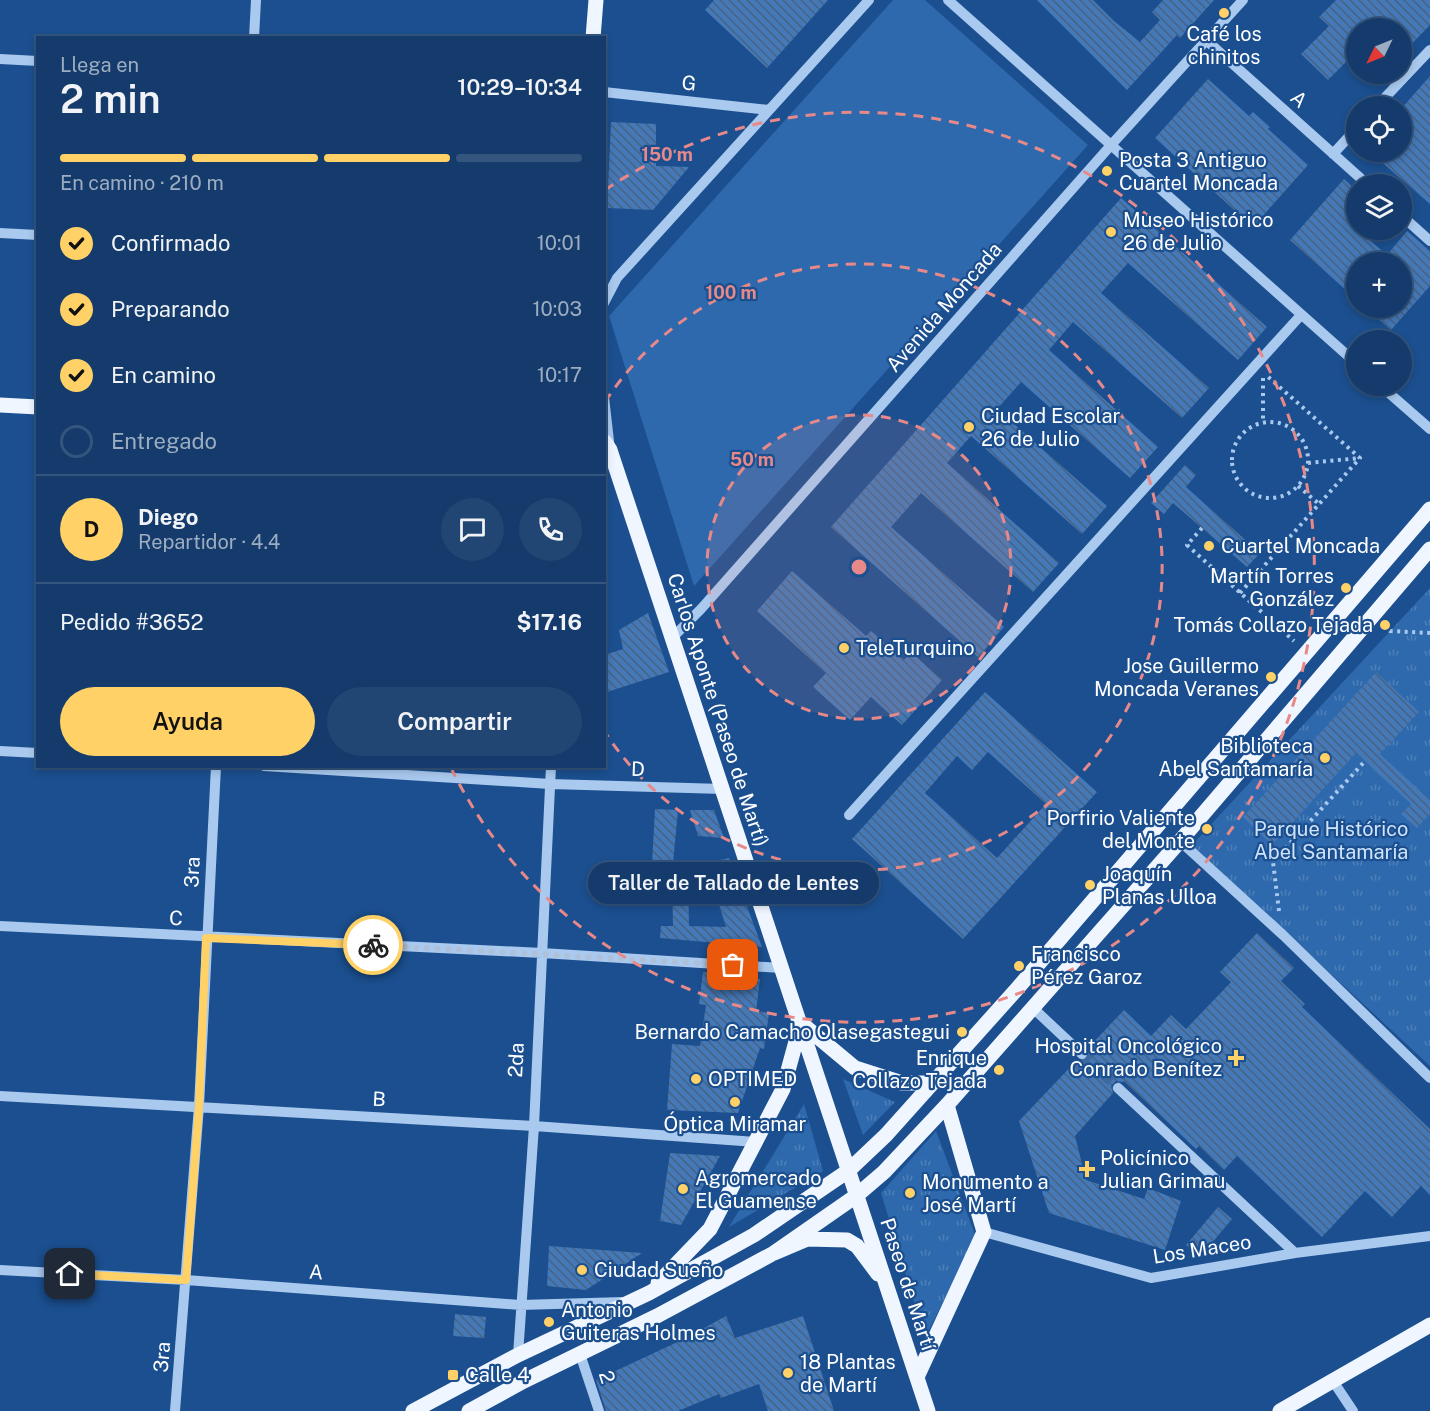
<!DOCTYPE html>
<html lang="es">
<head>
<meta charset="utf-8">
<style>
	:root { --surface:#143b6b; --page:#214673; --text:#f1f3f6; --muted:#9dadc1; --line:#33557e; --accent:#ffd166 }
	body { margin:0; font-family:"Public Sans",sans-serif; background:var(--page); color:var(--text); height:100vh; display:flex; flex-direction:column; font-size:22px; white-space:nowrap }
	* { box-sizing:border-box; margin:0 }
	p { font-size:20px; color:var(--muted) }
	.icon { flex:none; width:33px; height:33px; fill:none; stroke:currentColor; stroke-width:2; stroke-linecap:round; stroke-linejoin:round }
	.map { position:relative; flex:1; overflow:hidden }
	.sheet { position:absolute; left:36px; top:36px; width:570px; height:732px; display:flex; flex-direction:column; background:var(--surface); border-radius:0px; box-shadow:0 3px 9px #0003,0 0 0 2px var(--line) }
	.sheet>* { flex:none }
	.needle { width:39px; rotate:227deg }
	.buttons { position:absolute; left:1346px; top:18px; display:grid; gap:12px }
	.buttons a { display:grid; place-items:center; width:66px; height:66px; border-radius:50%; background:var(--surface); box-shadow:0 3px 9px #0003,0 0 0 2px var(--line); font-size:30px }
	.pin { position:absolute; display:grid; place-items:center; width:51px; height:51px; color:#fff; margin:-26px; border-radius:12px; box-shadow:0 3px 9px #0006 }
	.courier { position:absolute; display:grid; place-items:center; width:60px; height:60px; margin:-30px; border:4px solid #ffd166; border-radius:50%; background:#fff; color:#222; box-shadow:0 2px 8px #0007 }
	.bubble { position:absolute; height:42px; border-radius:21px; background:var(--surface); box-shadow:0 3px 9px #0003,0 0 0 2px var(--line); font-size:20px; font-weight:600; line-height:42px; text-align:center }
	.overview em { font-style:normal; font-weight:600 }
	.overview div { display:flex; flex-direction:column-reverse }
	.overview { display:flex; align-items:center; justify-content:space-between; height:102px; padding:0 24px }
	h1 { font-size:39px; font-weight:600; line-height:45px }
	.bar { display:grid; grid-template-columns:repeat(4,1fr); gap:9px 6px; align-content:center; height:72px; padding:0 24px }
	.bar i { height:8px; border-radius:4px; background:var(--line) }
	.bar .active { background:var(--accent) }
	.bar p { grid-column:span 4 }
	.line { display:flex; align-items:center; gap:15px; padding:0 24px; border-top:2px solid var(--line) }
	.line div { flex:1 }
	.round { display:grid; place-items:center; flex:none; width:63px; height:63px; border-radius:32px; background:var(--page) }
	ol { padding:0 24px; list-style:none }
	li { display:flex; align-items:center; gap:18px; height:66px }
	li p { margin-inline-start:auto }
	li .icon { padding:6px; border-radius:50%; background:var(--accent); color:#111; stroke-width:4 }
	li:last-child { color:var(--muted) }
	li i { width:33px; height:33px; border:3px solid var(--line); border-radius:50% }
	.cta { display:flex; gap:12px; margin-top:auto; padding:12px 24px }
	.cta a { flex:1; height:69px; border-radius:36px; background:var(--accent); color:#111; font-size:24px; font-weight:600; line-height:69px; text-align:center }
	.cta a+a { background:var(--page); color:var(--text) }
	.map>svg:first-child { display:block }
</style>
</head>
<body>
<div class="map">
<svg width="1430" height="1411" viewBox="0 0 1430 1411">
	<defs>
		<pattern id="park-tufts" width="24" height="20" patternUnits="userSpaceOnUse" patternTransform="scale(1.5)"><rect width="24" height="20" fill="#2e69ad"/><path d="M3 7l-1-3M5 7V3M7 7l1-3M15 17l-1-3M17 17v-4M19 17l1-3" fill="none" stroke="#4d80b9"/></pattern>
		<pattern id="building-back-hatch" width="6" height="6" patternUnits="userSpaceOnUse" patternTransform="scale(1.5)"><rect width="6" height="6" fill="#4478b7"/><path d="M-1 5l2 2M0 0l6 6M5-1l2 2" fill="none" stroke="#486282"/></pattern>
	</defs>
	<rect width="100%" height="100%" fill="#1b4f8f"/>
	<path fill="#2e69ad" d="M893 0H925L1088 145 694 586 609 316Z"/>
	<path fill="url(#park-tufts)" d="M1430 588V1066L1192 845Z
		M843 1079 895 1102 863 1135Z
		M804 1104 823 1171 729 1227Z
		M936 1131 976 1237 925 1338 881 1193Z"/>
	<path fill="url(#building-back-hatch)" fill-rule="evenodd" d="M714 0H828L767 68 705 10Z
		M1037 0H1093L1114 21 1140 42 1160 20 1152 12 1163 0H1214L1180 38 1177 35 1127 90Z
		M1336 0H1430V25L1401 55V28H1356V52L1328 80 1301 54 1329 26 1319 17Z
		M1430 76V204L1370 152H1401V109Z
		M1208 79 1249 116 1253 112 1270 127 1268 129 1308 165 1253 227 1155 138Z
		M611 122 656 124V166L689 167 653 210 607 208Z
		M1344 179 1356 190V208L1346 219 1356 230H1358L1387 255 1407 231 1430 251V286L1391 330 1366 308H1401V262H1356V299L1290 240Z
		M1121 198 1267 327 1238 360 1128 263 1101 293 1209 388 1182 418 1073 322 1049 350 1158 447 1130 478 1021 382 997 409 1107 506 1082 534 971 436 947 463 1059 563 1033 592 921 493 891 527 1004 627 978 657 831 527Z
		M1185 465 1196 475 1186 487 1260 553 1247 567 1173 503 1164 514 1151 503Z
		M792 571 866 636 871 631 904 660 911 652 942 680 902 725 871 697 850 720 813 687 826 673 757 611Z
		M648 613 669 672 604 693V655L623 649 619 630Z
		M1376 672 1419 712 1380 754 1430 800V814L1417 828 1401 814 1411 804 1356 753 1272 845 1243 817Z
		M985 692 1097 792 963 939 852 839ZM988 752 1046 804 997 858 925 793 957 756 972 770Z
		M655 809 678 810 671 884 651 882Z
		M690 810H714L724 838 698 836Z
		M729 858 762 947 660 938 661 926H673L672 879H688L689 926 726 927 706 863Z
		M1257 933 1294 968 1281 981 1305 1004 1302 1007 1430 1129V1195L1421 1186 1392 1217 1365 1191 1322 1237 1237 1156 1224 1170 1199 1146 1196 1149 1124 1081 1123 1082 1116 1081 1111 1086 1113 1093 1075 1136 1086 1180 1144 1199 1148 1188 1181 1201 1165 1250 1049 1213 1019 1121 1077 1060 1081 1061 1087 1060 1089 1055 1087 1049 1124 1010 1151 1036 1171 1015 1186 1029 1231 982 1220 972Z
		M703 972 760 979 756 1011 769 1013 764 1049 760 1048 738 1113 667 1110 672 1044 700 1046 706 1005 699 1004Z
		M670 1153 720 1156 681 1225 660 1221Z
		M1218 1207 1232 1219 1200 1257 1186 1245Z
		M549 1246 642 1253 586 1290 547 1286Z
		M455 1314 486 1317 484 1338 453 1336Z
		M726 1316 735 1338 803 1316 834 1411H768L759 1384 721 1398 719 1394 678 1411H606L596 1380 686 1338Z"/>
	<g fill="none" stroke-linecap="round" stroke-linejoin="round">
		<path stroke="#3d69a0" stroke-width="10" stroke-dasharray="10 5" stroke-linecap="butt" d="M1082 1054 1118 1088"/>
		<path stroke="#a9c9ee" stroke-width="4" stroke-dasharray="3 4.5" stroke-linecap="butt" d="M1263 378V422
			M1232 460a38 38 0 1 1 76 0a38 38 0 1 1-76 0Z
			M1308 463 1360 458
			M1298 486 1319 504
			M1202 528 1187 545 1294 641
			M1240 593 1360 458 1266 375
			M1385 625 1390 631 1430 633
			M1279 911 1273 862 1365 761"/>
		<path stroke="#a9c9ee" stroke-width="10" d="M948 0 1356 363
			M254 38 256 0
			M1206 40 1367 184
			M0 59 38 61
			M604 92 769 110
			M1377 106 1430 50
			M1333 154 1356 129
			M1401 215 1430 241
			M0 233 38 235
			M604 303 617 278 869 0
			M1381 386 1430 429
			M604 397 610 450
			M672 638 701 609 1112 144 1243 0
			M0 751 38 753
			M264 766 550 784 723 789
			M849 815 1301 315
			M1180 841 1283 935 1430 1078
			M0 926 542 953 781 968
			M1033 1008 1082 1054
			M1118 1088 1295 1253
			M0 1096 534 1126 756 1142
			M984 1232 1151 1278 1295 1253 1430 1236
			M0 1270 186 1280 520 1305 624 1302
			M580 1354 599 1411
			M518 1355 534 1126 551 766
			M1333 1381 1353 1411
			M175 1411 199 1106 216 766"/>
		<path stroke="#f0f6ff" stroke-width="15" d="M593 38 596 0
			M0 405 38 407
			M604 441 610 450 928 1411
			M774 1253 856 1196 884 1172 947 1105 1180 841 1430 549
			M658 1283 710 1229 783 1089 801 1023 855 1068 902 1083H931
			M917 1377 984 1232 947 1105
			M413 1411 518 1355 649 1293 754 1235 848 1171 886 1135 1016 990 1430 509
			M469 1411 524 1381 657 1316 774 1253 807 1239 847 1240 857 1246 878 1274
			M1280 1411 1430 1325"/>
	</g>
	<g fill="none" stroke-linecap="round" stroke-linejoin="round">
		<path stroke="#afc1d8" stroke-width="6" stroke-dasharray="0 10.8" d="M373 945 733 965"/>
		<path stroke="#ffd166" stroke-width="8" d="M70 1274 186 1280 199 1106 206 938 373 945"/>
	</g>
	<circle cx="859" cy="567" r="152" fill="#e88989" fill-opacity=".12"/>
	<g fill="none" stroke="#e88989" stroke-width="3" stroke-dasharray="10 8">
		<circle cx="859" cy="567" r="152"/>
		<path d="M605 402A303 303 0 1 1 605 732"/>
		<path d="M605 190A455 455 0 1 1 452 770"/>
	</g>
	<g fill="#ffd166" stroke="#1b4f8f" stroke-width="2">
		<circle cx="1224" cy="13" r="6"/>
		<circle cx="1107" cy="171" r="6"/>
		<circle cx="1111" cy="232" r="6"/>
		<circle cx="969" cy="427" r="6"/>
		<circle cx="1209" cy="546" r="6"/>
		<circle cx="1346" cy="588" r="6"/>
		<circle cx="1385" cy="625" r="6"/>
		<circle cx="844" cy="648" r="6"/>
		<circle cx="1271" cy="677" r="6"/>
		<circle cx="1325" cy="758" r="6"/>
		<circle cx="1207" cy="829" r="6"/>
		<circle cx="1090" cy="885" r="6"/>
		<circle cx="1019" cy="966" r="6"/>
		<circle cx="962" cy="1032" r="6"/>
		<path d="M1233 1049h6v6h6v6h-6v6h-6v-6h-6v-6h6z"/>
		<circle cx="999" cy="1070" r="6"/>
		<circle cx="696" cy="1079" r="6"/>
		<circle cx="735" cy="1102" r="6"/>
		<path d="M1084 1160h6v6h6v6h-6v6h-6v-6h-6v-6h6z"/>
		<circle cx="683" cy="1189" r="6"/>
		<circle cx="910" cy="1193" r="6"/>
		<circle cx="582" cy="1270" r="6"/>
		<circle cx="549" cy="1322" r="6"/>
		<circle cx="788" cy="1373" r="6"/>
		<rect x="447" y="1369" width="12" height="12" rx="3"/>
	</g>
	<g text-anchor="middle" stroke-width="4.5" stroke-linejoin="round" paint-order="stroke">
		<g font-size="20" fill="#fff" stroke="#1b4f8f" text-anchor="start">
			<text x="1224" y="41" text-anchor="middle">Café los<tspan x="1224" dy="23">chinitos</tspan></text>
			<text x="1119" y="167">Posta 3 Antiguo<tspan x="1119" dy="23">Cuartel Moncada</tspan></text>
			<text x="1123" y="227">Museo Histórico<tspan x="1123" dy="23">26 de Julio</tspan></text>
			<text x="981" y="423">Ciudad Escolar<tspan x="981" dy="23">26 de Julio</tspan></text>
			<text x="1221" y="553">Cuartel Moncada</text>
			<text x="1334" y="583" text-anchor="end">Martín Torres<tspan x="1334" dy="23">González</tspan></text>
			<text x="1373" y="632" text-anchor="end">Tomás Collazo Tejada</text>
			<text x="856" y="655">TeleTurquino</text>
			<text x="1259" y="673" text-anchor="end">Jose Guillermo<tspan x="1259" dy="23">Moncada Veranes</tspan></text>
			<text x="1313" y="753" text-anchor="end">Biblioteca<tspan x="1313" dy="23">Abel Santamaría</tspan></text>
			<text x="1195" y="825" text-anchor="end">Porfirio Valiente<tspan x="1195" dy="23">del Monte</tspan></text>
			<text x="1102" y="881">Joaquín<tspan x="1102" dy="23">Planas Ulloa</tspan></text>
			<text x="1031" y="961">Francisco<tspan x="1031" dy="23">Pérez Garoz</tspan></text>
			<text x="950" y="1039" text-anchor="end">Bernardo Camacho Olasegastegui</text>
			<text x="1222" y="1053" text-anchor="end">Hospital Oncológico<tspan x="1222" dy="23">Conrado Benítez</tspan></text>
			<text x="987" y="1065" text-anchor="end">Enrique<tspan x="987" dy="23">Collazo Tejada</tspan></text>
			<text x="708" y="1086">OPTIMED</text>
			<text x="735" y="1131" text-anchor="middle">Óptica Miramar</text>
			<text x="1100" y="1165">Policínico<tspan x="1100" dy="23">Julian Grimau</tspan></text>
			<text x="695" y="1185">Agromercado<tspan x="695" dy="23">El Guamense</tspan></text>
			<text x="922" y="1189">Monumento a<tspan x="922" dy="23">José Martí</tspan></text>
			<text x="594" y="1277">Ciudad Sueño</text>
			<text x="561" y="1317">Antonio<tspan x="561" dy="23">Guiteras Holmes</tspan></text>
			<text x="800" y="1369">18 Plantas<tspan x="800" dy="23">de Martí</tspan></text>
			<text x="465" y="1382">Calle 4</text>
		</g>
		<g font-size="20" fill="#fff" stroke="#1b4f8f">
			<text transform="translate(689 83) rotate(6)" y="7">G</text>
			<text transform="translate(1299 99) rotate(42)" y="7">A</text>
			<text transform="translate(944 307) rotate(-49)" y="7">Avenida Moncada</text>
			<text transform="translate(718 710) rotate(72)" y="7">Carlos Aponte (Paseo de Martí)</text>
			<text transform="translate(638 769) rotate(2)" y="7">D</text>
			<text transform="translate(192 872) rotate(-87)" y="7">3ra</text>
			<text transform="translate(176 918) rotate(3)" y="7">C</text>
			<text transform="translate(516 1060) rotate(-87)" y="7">2da</text>
			<text transform="translate(379 1099) rotate(3)" y="7">B</text>
			<text transform="translate(1202 1249) rotate(-9)" y="7">Los Maceo</text>
			<text transform="translate(316 1272) rotate(4)" y="7">A</text>
			<text transform="translate(908 1284) rotate(72)" y="7">Paseo de Martí</text>
			<text transform="translate(162 1357) rotate(-85)" y="7">3ra</text>
			<text transform="translate(607 1377) rotate(72)" y="7">2</text>
		</g>
		<g font-size="20" fill="#cfe3fa" stroke="#1b4f8f">
			<text x="1331" y="836">Parque Histórico<tspan x="1331" dy="23">Abel Santamaría</tspan></text>
		</g>
	</g>
	<circle cx="859" cy="567" r="9" fill="#e88989" stroke="#1b4f8f" stroke-width="3"/>
	<g font-size="18" text-anchor="middle" font-weight="bold" fill="#e88989" stroke="#1b4f8f" stroke-width="4.5" stroke-linejoin="round" paint-order="stroke">
		<text x="667" y="161">150 m</text>
		<text x="731" y="299">100 m</text>
		<text x="752" y="466">50 m</text>
	</g>
</svg>
<div class="buttons">
<a><svg class="needle" viewBox="-14 -14 28 28"><path d="M0-13l5 13h-10z" fill="#e53935"/><path d="M0 13l5-13h-10z" fill="#9dadc1"/></svg></a>
<a><svg class="icon" aria-label="locate" viewBox="0 0 24 24"><circle cx="12" cy="12" r="6"/><path d="M12 2v4M12 18v4M2 12h4M18 12h4"/></svg></a>
<a><svg class="icon" aria-label="layers" viewBox="0 0 24 24"><path d="M12 4l9 5-9 5-9-5zM3 14l9 5 9-5"/></svg></a>
<a>+</a>
<a>−</a>
</div>
<div class="pin" style="left:733px;top:965px;background:#ea580c"><svg class="icon" aria-label="bag" viewBox="0 0 24 24"><path d="M5 8h14l-1 12H6zM9 8a3 3 0 0 1 6 0"/></svg></div>
<div class="pin" style="left:70px;top:1274px;background:#1f2937"><svg class="icon" aria-label="home" viewBox="0 0 24 24"><path d="M3 11l9-7 9 7M6 9v11h12V9"/></svg></div>
<div class="courier" style="left:373px;top:945px"><svg class="icon" aria-label="bike" viewBox="0 0 24 24"><circle cx="6" cy="16" r="4"/><circle cx="18" cy="16" r="4"/><path d="M6 16l4-8h5l3 8M10 8l3 8H6M13 5h3"/></svg></div>
<div class="bubble" style="left:588px;top:862px;width:291px">Taller de Tallado de Lentes</div>
<section class="sheet">
<div class="overview"><div><h1>2 min</h1><p>Llega en</p></div><em>10:29–10:34</em></div>
<div class="bar"><i class="active"></i><i class="active"></i><i class="active"></i><i></i><p>En camino · 210 m</p></div>
<ol>
<li><svg class="icon" aria-label="check" viewBox="0 0 24 24"><path d="M5 12l5 5 9-10"/></svg>Confirmado<p>10:01</p></li>
<li><svg class="icon" aria-label="check" viewBox="0 0 24 24"><path d="M5 12l5 5 9-10"/></svg>Preparando<p>10:03</p></li>
<li><svg class="icon" aria-label="check" viewBox="0 0 24 24"><path d="M5 12l5 5 9-10"/></svg>En camino<p>10:17</p></li>
<li><i></i>Entregado</li>
</ol>
<div class="line" style="height:108px"><b class="round" style="background:var(--accent);color:#111">D</b><div><b>Diego</b><p>Repartidor · 4.4</p></div><a class="round"><svg class="icon" aria-label="chat" viewBox="0 0 24 24"><path d="M4 5h16v11H9l-5 4z"/></svg></a><a class="round"><svg class="icon" aria-label="phone" viewBox="0 0 24 24"><path d="M5 4h4l2 5-3 2q2 4 5 5l2-3 5 2v4C11 20 4 13 5 4z"/></svg></a></div>
<div class="line" style="height:78px"><div>Pedido #3652</div><b>$17.16</b></div>
<div class="cta"><a>Ayuda</a><a>Compartir</a></div>
</section>
</div>
</body>
</html>
